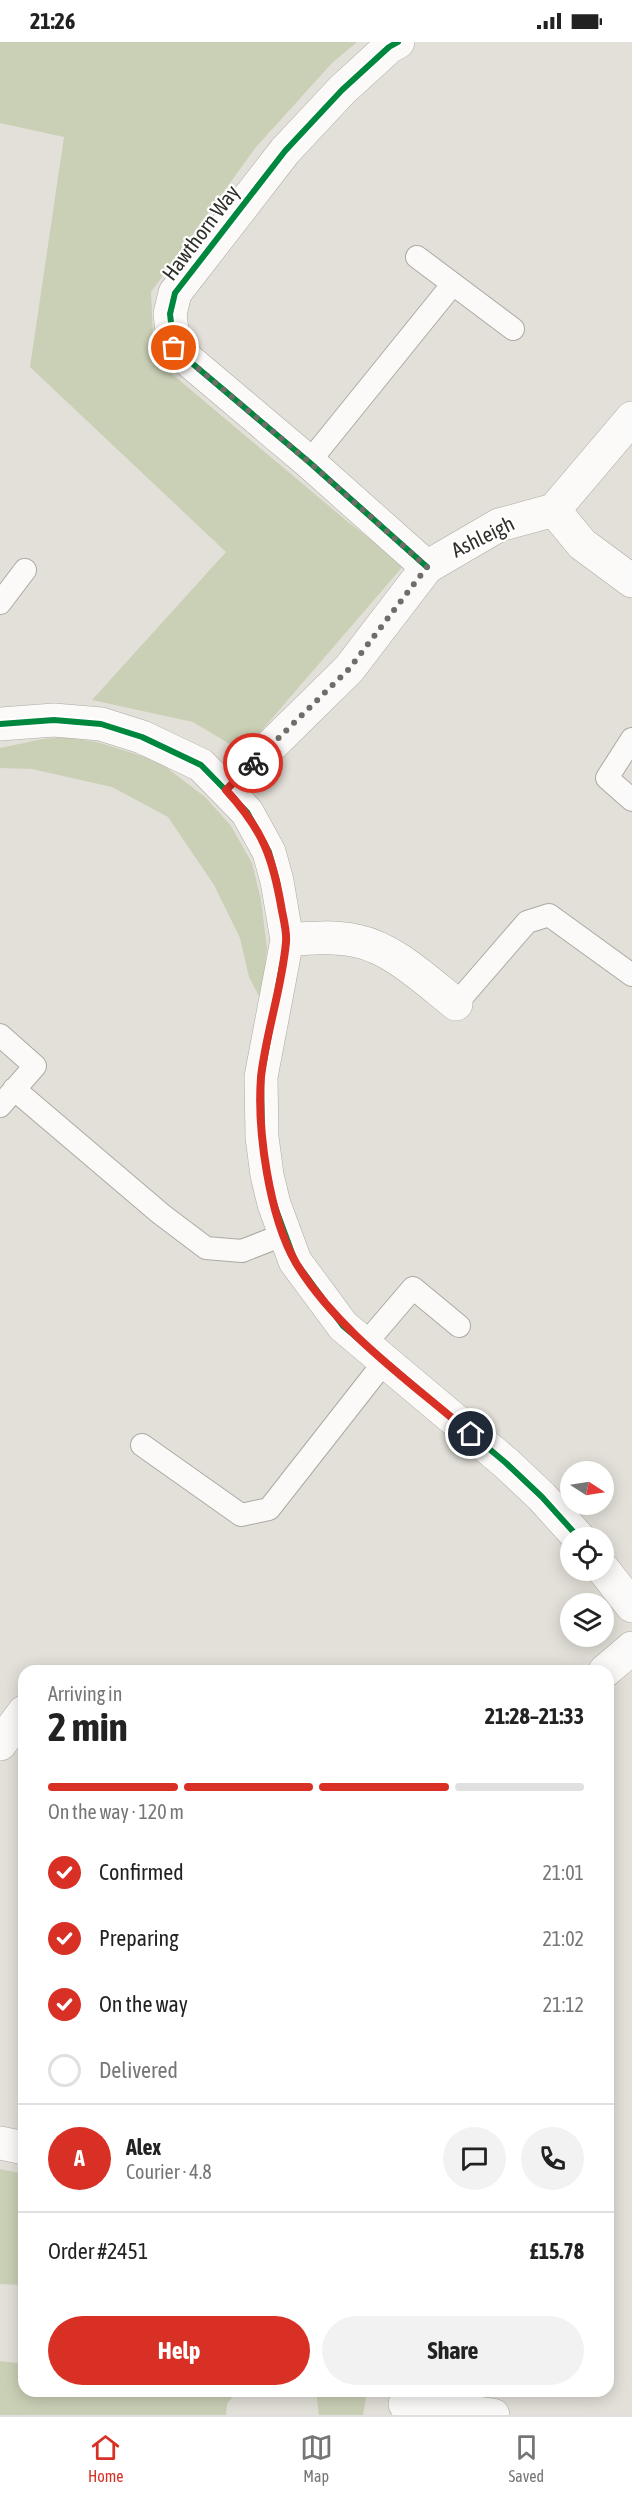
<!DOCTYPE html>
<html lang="en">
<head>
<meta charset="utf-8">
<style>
	:root { --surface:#fff; --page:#f2f2f2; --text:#222; --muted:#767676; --line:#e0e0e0; --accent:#d93025 }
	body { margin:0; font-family:"Asap Condensed",sans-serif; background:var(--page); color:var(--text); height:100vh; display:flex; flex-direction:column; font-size:22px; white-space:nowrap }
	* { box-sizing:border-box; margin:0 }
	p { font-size:20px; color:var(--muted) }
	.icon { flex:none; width:33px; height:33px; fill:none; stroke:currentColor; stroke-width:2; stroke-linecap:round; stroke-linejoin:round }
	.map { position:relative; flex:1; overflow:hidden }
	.side { position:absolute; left:18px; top:1623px; width:596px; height:732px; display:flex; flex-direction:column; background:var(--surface); border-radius:18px; box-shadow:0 3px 15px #0003 }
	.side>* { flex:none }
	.needle { width:39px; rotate:102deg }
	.tools { position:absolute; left:560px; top:1419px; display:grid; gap:12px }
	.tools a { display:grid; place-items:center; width:54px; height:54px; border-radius:50%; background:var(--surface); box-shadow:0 3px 15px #0003; font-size:30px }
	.pin { position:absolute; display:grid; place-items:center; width:51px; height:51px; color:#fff; margin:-26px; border:3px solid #fff; border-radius:50%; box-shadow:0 2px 6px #0007 }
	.courier { position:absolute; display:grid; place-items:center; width:60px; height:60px; margin:-30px; border:4px solid #d93025; border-radius:50%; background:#fff; color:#222; box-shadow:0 2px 8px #0007 }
	.summary em { font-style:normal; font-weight:700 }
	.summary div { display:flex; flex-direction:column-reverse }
	.summary { display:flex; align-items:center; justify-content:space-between; height:102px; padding:0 30px }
	h1 { font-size:39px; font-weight:700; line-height:45px }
	.bar { display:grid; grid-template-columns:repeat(4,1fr); gap:9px 6px; align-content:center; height:72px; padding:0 30px }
	.bar i { height:8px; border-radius:4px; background:var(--line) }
	.bar .on { background:var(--accent) }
	.bar p { grid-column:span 4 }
	.line { display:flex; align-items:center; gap:15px; padding:0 30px; border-top:2px solid var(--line) }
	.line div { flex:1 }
	.round { display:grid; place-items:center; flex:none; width:63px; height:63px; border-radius:32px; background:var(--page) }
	ol { padding:0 30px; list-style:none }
	li { display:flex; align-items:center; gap:18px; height:66px }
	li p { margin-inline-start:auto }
	li .icon { padding:6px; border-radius:50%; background:var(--accent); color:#fff; stroke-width:4 }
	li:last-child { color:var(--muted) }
	li i { width:33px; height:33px; border:3px solid var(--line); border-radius:50% }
	.button { display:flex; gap:12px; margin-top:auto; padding:12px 30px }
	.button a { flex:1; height:69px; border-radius:36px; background:var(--accent); color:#fff; font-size:24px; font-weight:700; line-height:69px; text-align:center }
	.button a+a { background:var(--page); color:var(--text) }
	.status { display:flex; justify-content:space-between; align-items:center; height:42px; padding:0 30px; background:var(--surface); direction:ltr }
	.status svg { height:16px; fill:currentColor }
	.tab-bar { display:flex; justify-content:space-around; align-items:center; height:84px; border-top:2px solid var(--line); background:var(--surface); font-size:16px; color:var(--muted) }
	.tab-bar a { display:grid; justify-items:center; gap:3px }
	.tab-bar .on { color:var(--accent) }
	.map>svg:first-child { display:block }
</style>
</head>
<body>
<div class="status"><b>21:26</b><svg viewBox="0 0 49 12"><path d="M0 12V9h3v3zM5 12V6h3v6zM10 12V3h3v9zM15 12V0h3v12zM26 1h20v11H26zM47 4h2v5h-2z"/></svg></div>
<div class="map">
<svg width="632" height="2373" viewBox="0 0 632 2373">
	<rect width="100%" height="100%" fill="#e2e0d8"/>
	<path fill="#cad0b5" d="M0 0H357L332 21 256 105 151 250 153 294 166 327 348 480 404 523 243 710 193 680 92 658 226 510 30 325 64 95 0 81Z
		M64 695 97 700 158 719 205 755 231 784 252 821 261 858 267 906 261 958 249 935 240 896 214 843 168 775 112 745 32 727 0 726V706L43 697Z
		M0 2127 24 2132V2243L0 2242Z
		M0 2319 24 2322V2349H237L227 2362 226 2373H0Z
		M316 2349H367L363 2373H319Z"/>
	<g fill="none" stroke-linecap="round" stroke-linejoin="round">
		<g stroke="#abaaa3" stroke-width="24">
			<path id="service" d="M417 215 513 287
				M309 420 452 243
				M0 561 25 528
				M632 697 607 736 632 758
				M456 962 527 880 549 873 632 933
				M0 993 35 1024 0 1064
				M14 1047 161 1172 206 1206 242 1209 285 1192
				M366 1301 413 1246 459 1284
				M142 1403 241 1473 269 1467 385 1319"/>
		</g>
		<g stroke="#abaaa3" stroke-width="34">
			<path id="minor" d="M398 0 389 5 342 48 285 109 175 251 170 272 174 306 309 420 427 525
				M554 468 582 502 632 539
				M0 682 54 678 101 682 142 695 201 723 247 770 269 810 277 839 287 898 261 1035 262 1095 267 1133 274 1162 295 1219 343 1284 506 1421 542 1455 579 1496
				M226 748 349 627 427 525 499 483 554 468 632 376
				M287 898C310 896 334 894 357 899 393 906 428 940 456 962
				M603 1527 632 1564
				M605 1629 632 1606
				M0 1702 24 1670
				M0 2101 24 2106
				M405 2362 493 2373"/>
		</g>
		<use href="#service" stroke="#fbfaf9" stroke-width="22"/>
		<use href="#minor" stroke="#fbfaf9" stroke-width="33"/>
		<g stroke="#fff" stroke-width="10">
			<path id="cycleway" d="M398 0 389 5 342 48 285 109 175 251 170 272 174 306 309 420 427 525
				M0 682 54 678 101 682 142 695 201 723 247 770 269 810 277 839 287 898 261 1035 262 1095 267 1133 274 1162 295 1219 343 1284 506 1421 542 1455 579 1496"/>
		</g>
		<use href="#cycleway" stroke="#00873e" stroke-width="6"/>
	</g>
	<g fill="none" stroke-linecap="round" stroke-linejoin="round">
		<path stroke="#6f6d67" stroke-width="6" stroke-dasharray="0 10.8" d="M174 306 309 420 427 525 349 627 253 721"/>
		<path stroke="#d93025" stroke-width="8" d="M253 721 226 748C263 788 273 815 282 869 284 879 287 891 286 900 282 946 266 990 261 1035 257 1088 269 1174 296 1221 337 1289 411 1340 471 1392"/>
	</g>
	<g text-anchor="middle" stroke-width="4.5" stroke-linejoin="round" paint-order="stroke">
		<g font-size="21" fill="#312f2a" stroke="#fff">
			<text transform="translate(201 191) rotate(-53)" y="7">Hawthorn Way</text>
			<text transform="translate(483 495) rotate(-26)" y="7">Ashleigh</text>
		</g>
	</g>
</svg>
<div class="tools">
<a><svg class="needle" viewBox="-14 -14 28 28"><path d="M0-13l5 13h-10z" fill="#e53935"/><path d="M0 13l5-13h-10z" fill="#767676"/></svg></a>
<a><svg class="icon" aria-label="locate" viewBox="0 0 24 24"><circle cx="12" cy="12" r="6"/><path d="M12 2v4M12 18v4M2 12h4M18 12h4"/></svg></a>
<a><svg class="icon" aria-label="layers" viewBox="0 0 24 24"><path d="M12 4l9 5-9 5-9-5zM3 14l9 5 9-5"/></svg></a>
</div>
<div class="pin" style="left:174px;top:306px;background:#ea580c"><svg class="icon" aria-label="bag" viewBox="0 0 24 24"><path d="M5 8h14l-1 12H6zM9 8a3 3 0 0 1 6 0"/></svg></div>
<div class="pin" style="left:471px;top:1392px;background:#1f2937"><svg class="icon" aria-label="home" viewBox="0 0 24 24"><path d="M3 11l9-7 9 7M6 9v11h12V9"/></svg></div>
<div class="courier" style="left:253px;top:721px"><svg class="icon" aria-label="bike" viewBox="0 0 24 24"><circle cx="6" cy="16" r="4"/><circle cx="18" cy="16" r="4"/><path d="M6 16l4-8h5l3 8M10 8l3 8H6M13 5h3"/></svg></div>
<section class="side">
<div class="summary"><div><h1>2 min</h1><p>Arriving in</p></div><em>21:28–21:33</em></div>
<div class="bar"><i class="on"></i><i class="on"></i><i class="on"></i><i></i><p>On the way · 120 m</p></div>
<ol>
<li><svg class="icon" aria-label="check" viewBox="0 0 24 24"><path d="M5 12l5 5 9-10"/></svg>Confirmed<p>21:01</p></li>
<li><svg class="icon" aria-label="check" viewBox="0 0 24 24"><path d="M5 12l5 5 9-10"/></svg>Preparing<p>21:02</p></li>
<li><svg class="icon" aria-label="check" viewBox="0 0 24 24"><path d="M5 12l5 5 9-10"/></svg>On the way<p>21:12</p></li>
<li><i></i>Delivered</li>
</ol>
<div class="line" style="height:108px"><b class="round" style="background:var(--accent);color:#fff">A</b><div><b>Alex</b><p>Courier · 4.8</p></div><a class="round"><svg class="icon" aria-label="chat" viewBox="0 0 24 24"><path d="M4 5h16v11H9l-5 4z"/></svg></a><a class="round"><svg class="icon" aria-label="phone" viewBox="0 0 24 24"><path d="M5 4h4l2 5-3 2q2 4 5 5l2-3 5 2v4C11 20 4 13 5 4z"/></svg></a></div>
<div class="line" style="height:78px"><div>Order #2451</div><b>£15.78</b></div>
<div class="button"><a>Help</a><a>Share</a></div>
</section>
</div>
<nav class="tab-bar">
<a class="on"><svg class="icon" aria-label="home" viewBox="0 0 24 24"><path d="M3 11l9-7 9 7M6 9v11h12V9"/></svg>Home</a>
<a><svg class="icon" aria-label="map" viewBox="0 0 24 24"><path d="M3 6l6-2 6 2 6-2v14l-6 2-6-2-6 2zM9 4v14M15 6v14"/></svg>Map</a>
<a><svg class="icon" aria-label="saved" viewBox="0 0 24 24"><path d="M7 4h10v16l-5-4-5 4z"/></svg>Saved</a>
</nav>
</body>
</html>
